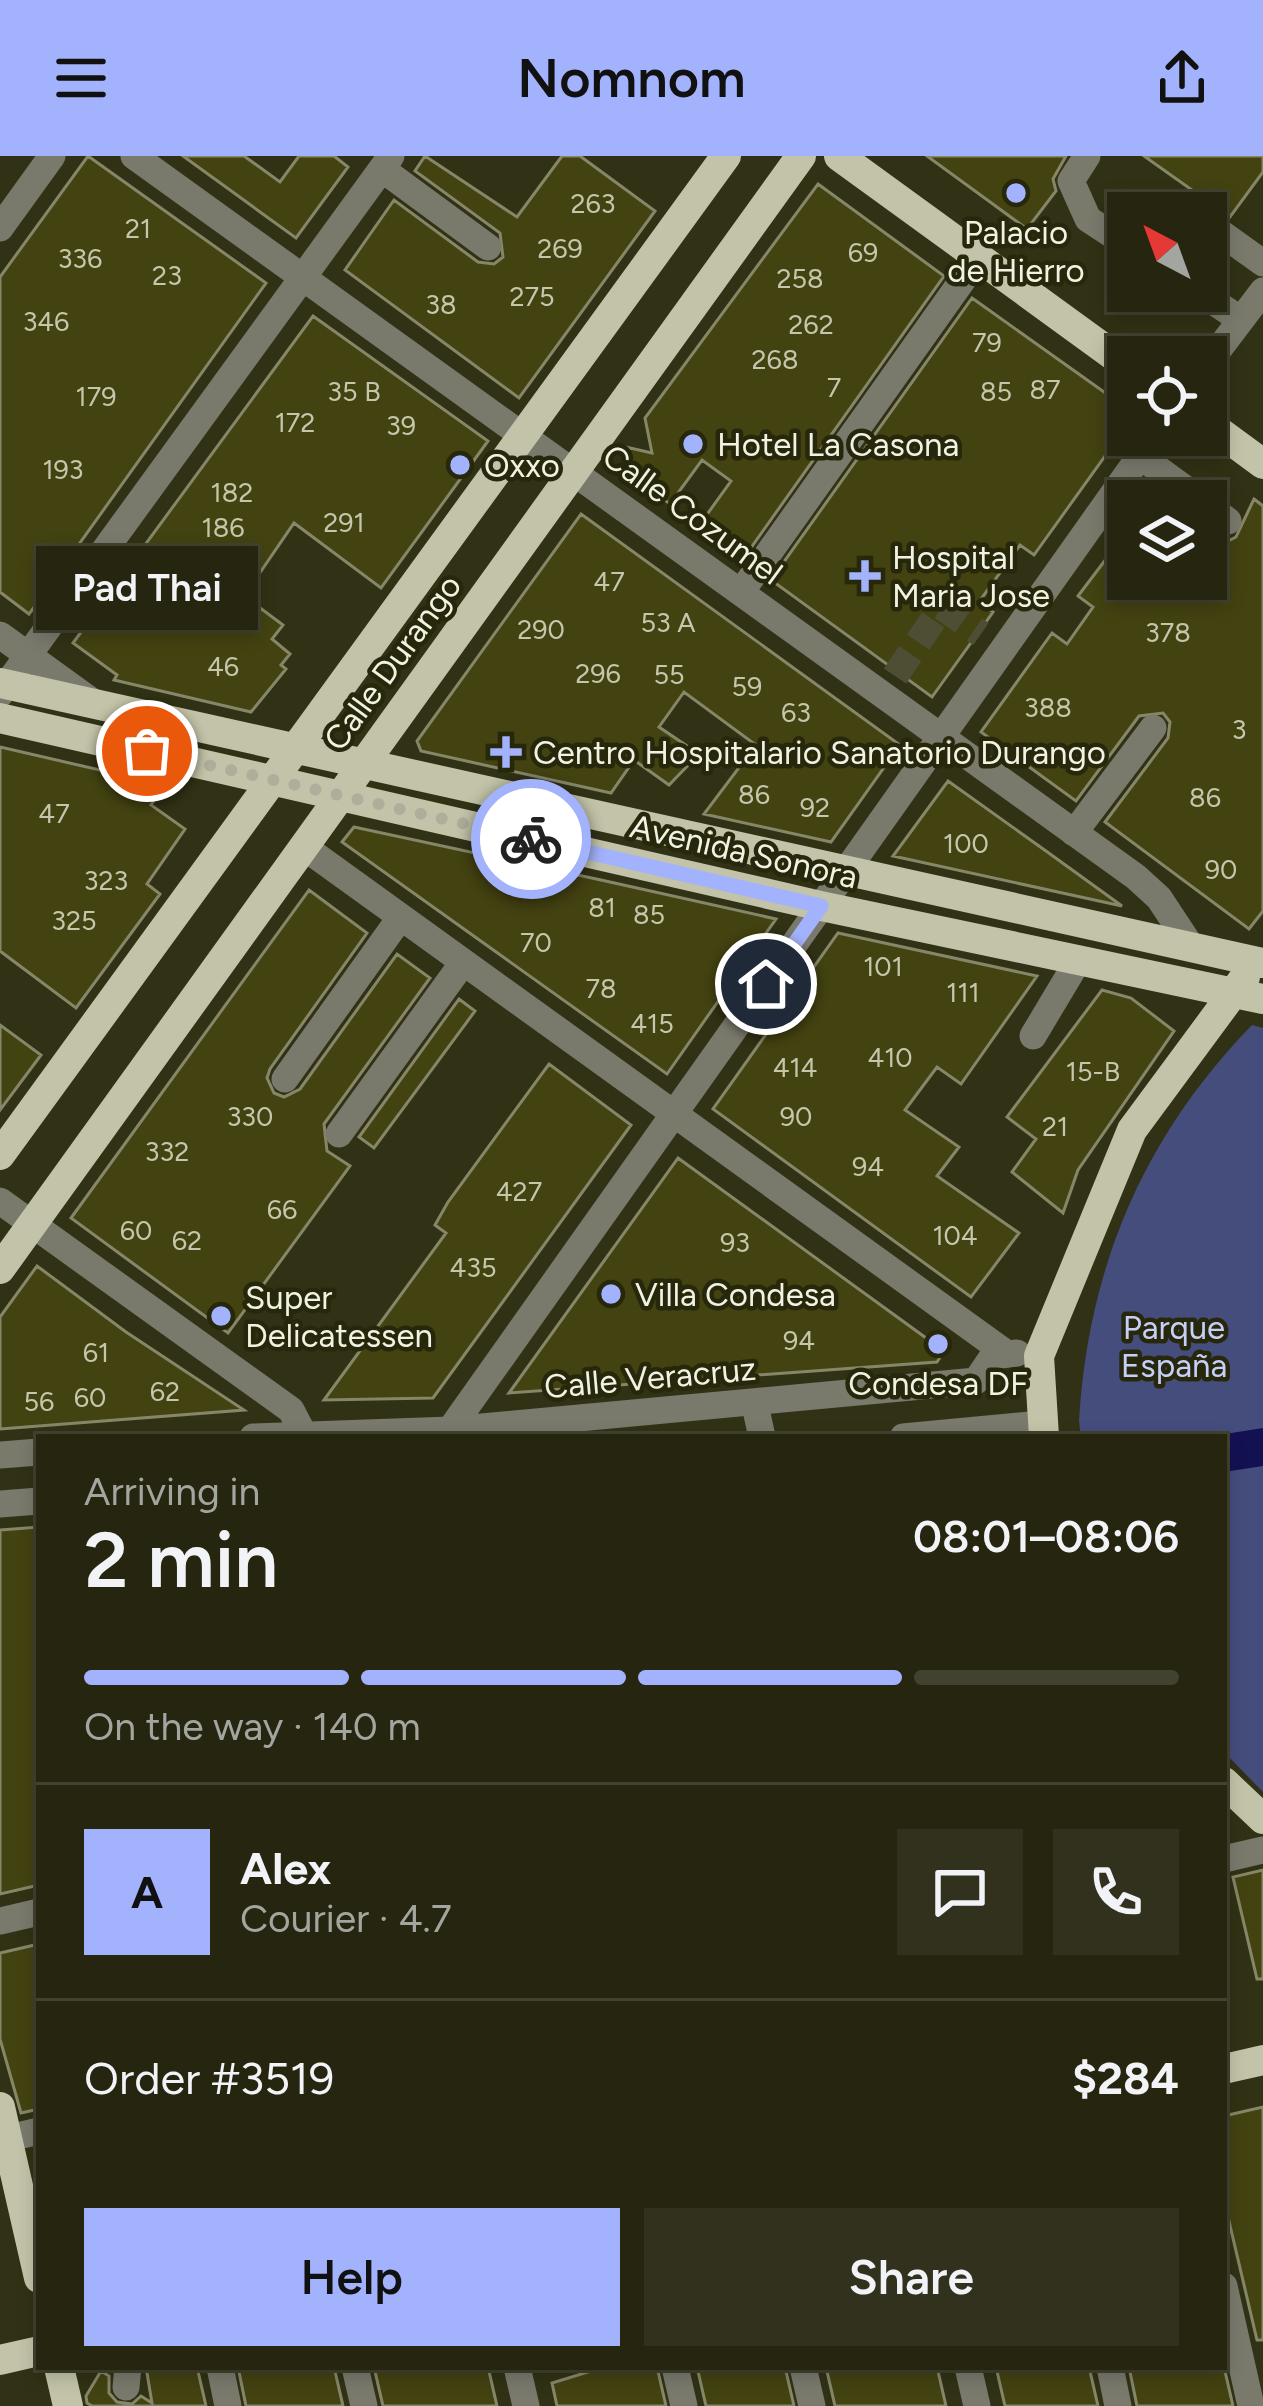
<!DOCTYPE html>
<html lang="en">
<head>
<meta charset="utf-8">
<style>
	:root { --surface:#252510; --page:#31311e; --text:#f1f3f6; --muted:#a3a59f; --line:#424230; --accent:#a3b2fc }
	body { margin:0; font-family:Figtree,sans-serif; background:var(--page); color:var(--text); height:100vh; display:flex; flex-direction:column; font-size:45px; white-space:nowrap }
	* { box-sizing:border-box; margin:0 }
	p { font-size:39px; color:var(--muted) }
	.icon { flex:none; width:66px; height:66px; fill:none; stroke:currentColor; stroke-width:2; stroke-linecap:round; stroke-linejoin:round }
	.map { position:relative; flex:1; overflow:hidden }
	.drawer { position:absolute; left:36px; top:1278px; width:1191px; height:936px; display:flex; flex-direction:column; background:var(--surface); border-radius:0px; box-shadow:0 6px 18px #0003,0 0 0 3px var(--line) }
	.drawer>* { flex:none }
	.needle { width:78px; rotate:319deg }
	.fabs { position:absolute; left:1107px; top:36px; display:grid; gap:24px }
	.fabs a { display:grid; place-items:center; width:120px; height:120px; border-radius:0px; background:var(--surface); box-shadow:0 6px 18px #0003,0 0 0 3px var(--line); font-size:60px }
	.pin { position:absolute; display:grid; place-items:center; width:102px; height:102px; color:#fff; margin:-51px; border:6px solid #fff; border-radius:50%; box-shadow:0 3px 12px #0007 }
	.courier { position:absolute; display:grid; place-items:center; width:120px; height:120px; margin:-60px; border:9px solid #a3b2fc; border-radius:50%; background:#fff; color:#222; box-shadow:0 3px 15px #0007 }
	.bubble { position:absolute; height:84px; border-radius:0px; background:var(--surface); box-shadow:0 6px 18px #0003,0 0 0 3px var(--line); font-size:39px; font-weight:600; line-height:84px; text-align:center }
	.overview em { font-style:normal; font-weight:600 }
	.overview div { display:flex; flex-direction:column-reverse }
	.overview { display:flex; align-items:center; justify-content:space-between; height:204px; padding:0 48px }
	h1 { font-size:78px; font-weight:600; line-height:90px }
	.bar { display:grid; grid-template-columns:repeat(4,1fr); gap:18px 12px; align-content:center; height:144px; padding:0 48px }
	.bar i { height:15px; border-radius:9px; background:var(--line) }
	.bar .active { background:var(--accent) }
	.bar p { grid-column:span 4 }
	.line { display:flex; align-items:center; gap:30px; padding:0 48px; border-top:3px solid var(--line) }
	.line div { flex:1 }
	.round { display:grid; place-items:center; flex:none; width:126px; height:126px; border-radius:0px; background:var(--page) }
	.action { display:flex; gap:24px; margin-top:auto; padding:24px 48px }
	.action a { flex:1; height:138px; border-radius:0px; background:var(--accent); color:#111; font-size:48px; font-weight:600; line-height:138px; text-align:center }
	.action a+a { background:var(--page); color:var(--text) }
	header { display:flex; justify-content:space-between; align-items:center; height:156px; padding:0 48px; background:var(--accent); color:#111; font-size:54px; font-weight:600 }
	.map>svg:first-child { display:block }
</style>
</head>
<body>
<header><svg class="icon" aria-label="menu" viewBox="0 0 24 24"><path d="M4 6h16M4 12h16M4 18h16"/></svg>Nomnom<svg class="icon" aria-label="share" viewBox="0 0 24 24"><path d="M12 15V3M7 8l5-5 5 5M5 13v7h14v-7"/></svg></header>
<div class="map">
<svg width="1263" height="2250" viewBox="0 0 1263 2250">
	<rect width="100%" height="100%" fill="#313115"/>
	<path fill="#454d7d" d="M1252 869 1263 872V1636L1224 1596V1281H1081L1079 1265C1088 1111 1144 980 1252 869Z"/>
	<path fill="#141153" d="M1263 1272V1310L1224 1316V1281H1206Z"/>
	<path fill="#434211" stroke="#868768" stroke-width="3" d="M88 0 266 127 29 458 0 436V121Z
		M183 0H244L280 26 299 0H334L348 11 296 82Z
		M425 0 517 61 562 0H580L655 55 519 242 345 114 394 44 478 106 494 108 503 101 500 77 415 15Z
		M927 0H1066L1053 23 1056 35 1027 73Z
		M1144 0H1263V16L1230 61Z
		M818 28 944 120 743 403 698 371 731 325 702 304 670 348 623 314 631 305 626 291 652 297 645 262Z
		M972 142 1128 253V268L1034 399 1020 389 979 446 993 456 932 541 771 424Z
		M313 160 488 285 381 432 294 367 244 440 283 469 272 483 290 498 281 509 286 513 251 556 114 524 117 519 73 487Z
		M1254 343 1263 350V755L1249 773 1105 666 1168 582 1170 566 1163 557 1139 560 1076 645 981 576 1052 477 1067 488 1093 451 1078 440 1128 374V423H1206V376L1222 388 1236 381Z
		M581 358 900 589 831 686 704 658 756 589 684 536 659 571 699 598 669 629 634 604 611 637 421 595 417 585Z
		M0 591 165 629 151 649 185 673 147 728 160 738 76 852 0 795Z
		M948 625 1046 695 1122 750 893 700Z
		M354 671 601 724 776 763 667 918 342 686Z
		M309 734 367 777 270 913 267 922 274 937 284 941 300 933 397 798 430 822 324 968 327 995 350 1010 228 1177 71 1062Z
		M838 777 1037 820 961 928 937 911 905 954 959 991 937 1020 1019 1077 971 1141 713 953Z
		M1102 834 1131 842 1174 875 1078 1014 1063 1057 1012 1016 1036 983 1007 961Z
		M459 843 475 855 374 992 359 981Z
		M0 869 41 899 0 954Z
		M549 908 631 969 433 1242 324 1244 446 1077 435 1069 448 1046Z
		M678 1002 944 1195 937 1206 509 1237Z
		M37 1110 126 1176 244 1254 0 1273V1161Z
		M39 1371V1729L0 1738V1374Z
		M1263 1714V1823H1257L1233 1721Z
		M39 1788V1953L21 1957 0 1883V1797Z
		M1263 1951V2184H1257L1224 2044V1960Z
		M146 2211H197L206 2250H92L87 2247 86 2240 101 2215 109 2220V2237L117 2246 132 2248 141 2240 152 2247Z
		M238 2211H334L343 2250H246Z
		M374 2211H488L497 2250H383Z
		M604 2211H657L666 2250H557L552 2227Z
		M697 2211H785L794 2250H706Z
		M826 2211H937L946 2250H835Z
		M996 2211H1089L1098 2250H1005Z
		M1129 2211H1224L1233 2250H1137Z"/>
	<g fill="none" stroke-linecap="round" stroke-linejoin="round">
		<path stroke="#4e4e34" stroke-width="27" stroke-dasharray="27 14" stroke-linecap="butt" d="M895 520 942 451 981 478"/>
		<path stroke="#79796c" stroke-width="27" d="M134 0 1136 721 1159 742 1192 792
			M1087 0 1071 25 1088 63 1128 89
			M382 13 488 91
			M0 72 52 0
			M1214 72 1263 107
			M1198 135 1241 164
			M1206 210 1263 135
			M1140 300 1202 345
			M1206 348 1228 365
			M741 436 979 101
			M0 479 94 547
			M0 538 391 0
			M1074 677 1153 572
			M304 691 1003 1195
			M1033 880 1079 803
			M285 923 400 762
			M339 978 462 808
			M0 1045 291 1254 305 1281
			M755 1249 762 1281
			M253 1281 450 1274 976 1225 993 1200 1017 1197
			M445 1281 1155 279
			M903 1281 1040 1268
			M0 1299 39 1296
			M0 1348 39 1345
			M1224 1703 1263 1694
			M0 1765 39 1756
			M0 1984 39 1975
			M1224 2130 1251 2250
			M220 2211 228 2250
			M355 2211 364 2250
			M517 2211 526 2250
			M675 2211 684 2250
			M803 2211 812 2250
			M968 2211 977 2250
			M1110 2211 1118 2250
			M126 2231 128 2211"/>
		<path stroke="#c2c3a8" stroke-width="30" d="M839 0 1128 210
			M1206 266 1263 308
			M0 527 1263 807
			M0 562 821 750 1263 843
			M0 999 726 0
			M0 1113 801 0
			M1044 1281 1039 1200 1132 974 1245 821
			M1224 1626 1263 1663
			M1224 1913 1263 1904
			M0 1951 39 2122
			M0 2204 39 2195
			M59 2211 68 2250"/>
	</g>
	<g fill="none" stroke-linecap="round" stroke-linejoin="round">
		<path stroke="#aeae9a" stroke-width="12" stroke-dasharray="0 21.6" d="M147 595 531 683"/>
		<path stroke="#a3b2fc" stroke-width="15" d="M531 683 821 750 766 828"/>
	</g>
	<g fill="#a3b2fc" stroke="#27270b" stroke-width="4.5">
		<circle cx="1016" cy="37" r="12"/>
		<circle cx="693" cy="288" r="12"/>
		<circle cx="460" cy="309" r="12"/>
		<path d="M859 402h12v12h12v12h-12v12h-12v-12h-12v-12h12z"/>
		<path d="M500 578h12v12h12v12h-12v12h-12v-12h-12v-12h12z"/>
		<circle cx="611" cy="1138" r="12"/>
		<circle cx="221" cy="1160" r="12"/>
		<circle cx="938" cy="1188" r="12"/>
	</g>
	<g text-anchor="middle" stroke-width="9" stroke-linejoin="round" paint-order="stroke">
		<g font-size="27" fill="#c6c6ad">
			<text x="593" y="57">263</text>
			<text x="138" y="82">21</text>
			<text x="560" y="102">269</text>
			<text x="863" y="106">69</text>
			<text x="80" y="112">336</text>
			<text x="167" y="129">23</text>
			<text x="800" y="132">258</text>
			<text x="532" y="150">275</text>
			<text x="441" y="158">38</text>
			<text x="46" y="175">346</text>
			<text x="811" y="178">262</text>
			<text x="987" y="196">79</text>
			<text x="775" y="213">268</text>
			<text x="834" y="241">7</text>
			<text x="1045" y="243">87</text>
			<text x="354" y="245">35 B</text>
			<text x="996" y="245">85</text>
			<text x="96" y="250">179</text>
			<text x="295" y="276">172</text>
			<text x="401" y="279">39</text>
			<text x="63" y="323">193</text>
			<text x="232" y="346">182</text>
			<text x="344" y="376">291</text>
			<text x="223" y="381">186</text>
			<text x="609" y="435">47</text>
			<text x="668" y="476">53 A</text>
			<text x="541" y="483">290</text>
			<text x="1168" y="486">378</text>
			<text x="223" y="520">46</text>
			<text x="598" y="527">296</text>
			<text x="669" y="528">55</text>
			<text x="747" y="540">59</text>
			<text x="1048" y="561">388</text>
			<text x="796" y="566">63</text>
			<text x="1239" y="583">3</text>
			<text x="754" y="648">86</text>
			<text x="1205" y="651">86</text>
			<text x="815" y="661">92</text>
			<text x="54" y="667">47</text>
			<text x="966" y="697">100</text>
			<text x="1221" y="723">90</text>
			<text x="106" y="734">323</text>
			<text x="602" y="761">81</text>
			<text x="649" y="768">85</text>
			<text x="74" y="774">325</text>
			<text x="536" y="796">70</text>
			<text x="883" y="820">101</text>
			<text x="601" y="842">78</text>
			<text x="963" y="846">111</text>
			<text x="652" y="877">415</text>
			<text x="890" y="911">410</text>
			<text x="795" y="921">414</text>
			<text x="1093" y="925">15-B</text>
			<text x="250" y="970">330</text>
			<text x="796" y="970">90</text>
			<text x="1055" y="980">21</text>
			<text x="167" y="1005">332</text>
			<text x="868" y="1020">94</text>
			<text x="519" y="1045">427</text>
			<text x="282" y="1063">66</text>
			<text x="136" y="1084">60</text>
			<text x="955" y="1089">104</text>
			<text x="187" y="1094">62</text>
			<text x="735" y="1096">93</text>
			<text x="473" y="1121">435</text>
			<text x="799" y="1194">94</text>
			<text x="96" y="1206">61</text>
			<text x="165" y="1245">62</text>
			<text x="90" y="1251">60</text>
			<text x="39" y="1255">56</text>
		</g>
		<g font-size="33" fill="#f1f2e1" stroke="#27270b" text-anchor="start">
			<text x="1016" y="88" text-anchor="middle">Palacio<tspan x="1016" dy="38">de Hierro</tspan></text>
			<text x="717" y="300">Hotel La Casona</text>
			<text x="484" y="321">Oxxo</text>
			<text x="892" y="413">Hospital<tspan x="892" dy="38">Maria Jose</tspan></text>
			<text x="533" y="608">Centro Hospitalario Sanatorio Durango</text>
			<text x="635" y="1150">Villa Condesa</text>
			<text x="245" y="1153">Super<tspan x="245" dy="38">Delicatessen</tspan></text>
			<text x="938" y="1239" text-anchor="middle">Condesa DF</text>
		</g>
		<g font-size="33" fill="#f1f2e1" stroke="#27270b">
			<text transform="translate(693 358) rotate(36)" y="12">Calle Cozumel</text>
			<text transform="translate(392 506) rotate(-54)" y="12">Calle Durango</text>
			<text transform="translate(744 695) rotate(13)" y="12">Avenida Sonora</text>
			<text transform="translate(650 1221) rotate(-5)" y="12">Calle Veracruz</text>
		</g>
		<g font-size="33" fill="#c6cff8" stroke="#27270b">
			<text x="1174" y="1183">Parque<tspan x="1174" dy="38">España</tspan></text>
		</g>
	</g>
</svg>
<div class="fabs">
<a><svg class="needle" viewBox="-14 -14 28 28"><path d="M0-13l5 13h-10z" fill="#e53935"/><path d="M0 13l5-13h-10z" fill="#a3a59f"/></svg></a>
<a><svg class="icon" aria-label="locate" viewBox="0 0 24 24"><circle cx="12" cy="12" r="6"/><path d="M12 2v4M12 18v4M2 12h4M18 12h4"/></svg></a>
<a><svg class="icon" aria-label="layers" viewBox="0 0 24 24"><path d="M12 4l9 5-9 5-9-5zM3 14l9 5 9-5"/></svg></a>
</div>
<div class="pin" style="left:147px;top:595px;background:#ea580c"><svg class="icon" aria-label="bag" viewBox="0 0 24 24"><path d="M5 8h14l-1 12H6zM9 8a3 3 0 0 1 6 0"/></svg></div>
<div class="pin" style="left:766px;top:828px;background:#1f2937"><svg class="icon" aria-label="home" viewBox="0 0 24 24"><path d="M3 11l9-7 9 7M6 9v11h12V9"/></svg></div>
<div class="courier" style="left:531px;top:683px"><svg class="icon" aria-label="bike" viewBox="0 0 24 24"><circle cx="6" cy="16" r="4"/><circle cx="18" cy="16" r="4"/><path d="M6 16l4-8h5l3 8M10 8l3 8H6M13 5h3"/></svg></div>
<div class="bubble" style="left:36px;top:390px;width:222px">Pad Thai</div>
<section class="drawer">
<div class="overview"><div><h1>2 min</h1><p>Arriving in</p></div><em>08:01–08:06</em></div>
<div class="bar"><i class="active"></i><i class="active"></i><i class="active"></i><i></i><p>On the way · 140 m</p></div>
<div class="line" style="height:216px"><b class="round" style="background:var(--accent);color:#111">A</b><div><b>Alex</b><p>Courier · 4.7</p></div><a class="round"><svg class="icon" aria-label="chat" viewBox="0 0 24 24"><path d="M4 5h16v11H9l-5 4z"/></svg></a><a class="round"><svg class="icon" aria-label="phone" viewBox="0 0 24 24"><path d="M5 4h4l2 5-3 2q2 4 5 5l2-3 5 2v4C11 20 4 13 5 4z"/></svg></a></div>
<div class="line" style="height:156px"><div>Order #3519</div><b>$284</b></div>
<div class="action"><a>Help</a><a>Share</a></div>
</section>
</div>
</body>
</html>
